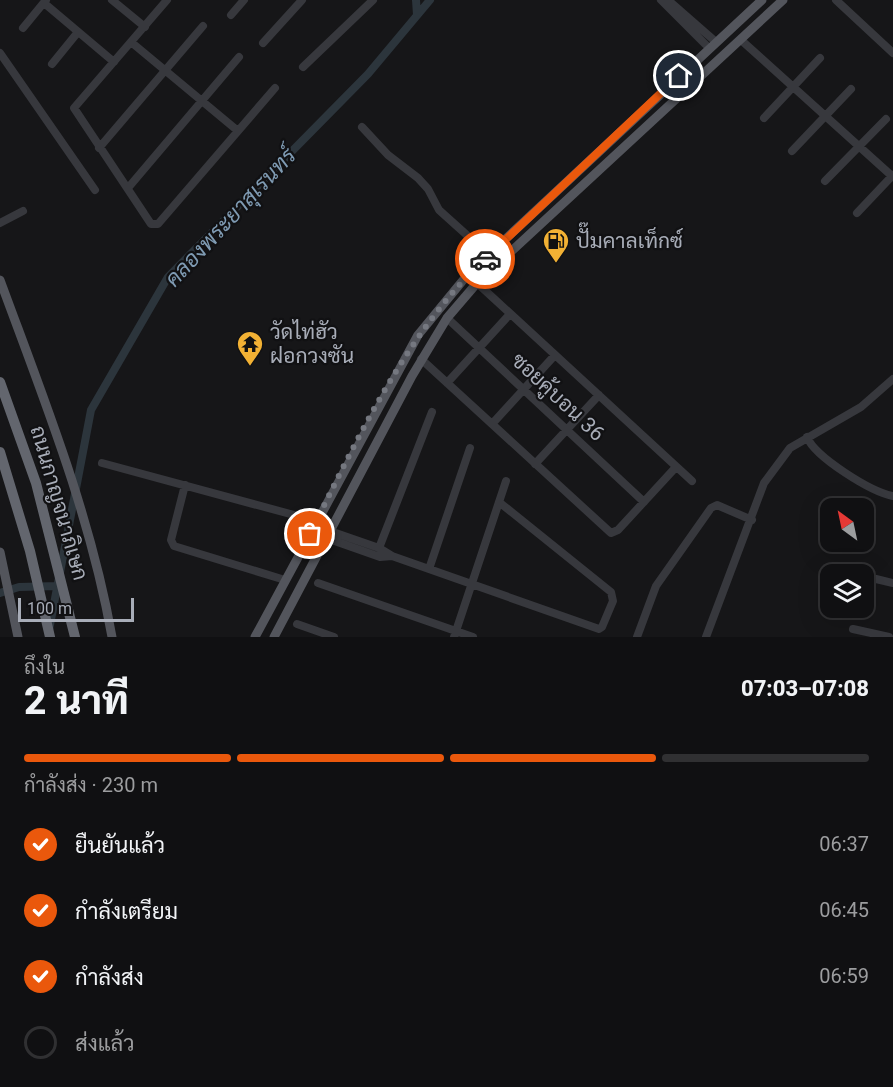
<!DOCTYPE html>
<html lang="th">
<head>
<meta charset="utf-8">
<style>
	:root { --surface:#101012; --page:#1e1e20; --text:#f1f3f6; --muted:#9c9d9f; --line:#303032; --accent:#ea580c }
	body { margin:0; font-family:Roboto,Sarabun,sans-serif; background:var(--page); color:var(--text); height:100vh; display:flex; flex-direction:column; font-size:22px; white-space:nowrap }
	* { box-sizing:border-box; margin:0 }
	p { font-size:20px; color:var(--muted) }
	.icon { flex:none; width:33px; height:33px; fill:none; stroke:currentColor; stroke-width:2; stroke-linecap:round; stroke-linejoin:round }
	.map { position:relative; height:637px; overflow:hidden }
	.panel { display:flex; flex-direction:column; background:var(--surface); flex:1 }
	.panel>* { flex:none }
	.needle { width:39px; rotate:327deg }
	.buttons { position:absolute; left:820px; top:498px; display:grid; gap:12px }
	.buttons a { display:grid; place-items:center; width:54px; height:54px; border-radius:12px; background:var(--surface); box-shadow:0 6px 24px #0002,0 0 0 2px var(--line); font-size:30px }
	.scale { position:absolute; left:18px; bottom:15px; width:116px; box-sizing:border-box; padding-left:6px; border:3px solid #a8adb8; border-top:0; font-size:16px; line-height:21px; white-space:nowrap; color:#a8adb8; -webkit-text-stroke:4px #111113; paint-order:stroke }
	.pin { position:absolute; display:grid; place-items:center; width:51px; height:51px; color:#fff; margin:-26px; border:3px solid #fff; border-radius:50%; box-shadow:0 2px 6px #0007 }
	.courier { position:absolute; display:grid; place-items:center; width:60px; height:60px; margin:-30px; border:4px solid #ea580c; border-radius:50%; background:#fff; color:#222; box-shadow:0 2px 8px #0007 }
	.overview em { font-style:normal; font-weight:800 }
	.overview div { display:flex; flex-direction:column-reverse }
	.overview { display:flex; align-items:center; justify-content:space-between; height:102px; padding:0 24px }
	h1 { font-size:39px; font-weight:800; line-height:45px }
	.bar { display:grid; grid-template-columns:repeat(4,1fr); gap:9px 6px; align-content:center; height:72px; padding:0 24px }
	.bar i { height:8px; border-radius:4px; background:var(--line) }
	.bar .selected { background:var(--accent) }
	.bar p { grid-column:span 4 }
	ol { padding:0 24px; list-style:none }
	li { display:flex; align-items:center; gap:18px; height:66px }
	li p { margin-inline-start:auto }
	li .icon { padding:6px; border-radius:50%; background:var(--accent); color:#fff; stroke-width:4 }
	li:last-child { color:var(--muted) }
	li i { width:33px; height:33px; border:3px solid var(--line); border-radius:50% }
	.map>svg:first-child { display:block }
</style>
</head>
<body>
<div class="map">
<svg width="893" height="637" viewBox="0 0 893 637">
	<rect width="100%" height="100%" fill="#161618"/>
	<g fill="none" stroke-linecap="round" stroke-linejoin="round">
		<path stroke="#2c353c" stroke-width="8" d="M416 0 417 15
			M0 593 19 587 58 586
			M49 630 91 410 168 277 368 74 430 0"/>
		<path stroke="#37383d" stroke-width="8" d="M112 0 145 27
			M167 0 74 108 151 224H158L275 88
			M661 0 709 48
			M668 0 716 42
			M836 0 893 53
			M44 3 114 62
			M231 15 244 0
			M23 28 46 0
			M741 40 893 177
			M131 42 238 131
			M263 43 302 0
			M0 53 95 190
			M52 64 78 32
			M303 67 373 0
			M764 118 820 58
			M362 127 388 155 418 178 428 189 439 210 489 255
			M99 148 203 26
			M792 151 851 89
			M825 181 886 119
			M128 188 239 57
			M857 213 893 175
			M0 223 23 211
			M477 283 692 481
			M447 318 644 502
			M421 359 611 533 618 530 676 467
			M447 383 510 314
			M492 424 555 355
			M807 437C815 457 871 492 893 496
			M102 463 316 521
			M535 464 599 395
			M185 485 171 540 174 546 285 580
			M330 531 379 548 392 556 599 629 602 627 613 601 611 592 499 502
			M326 538 380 557 392 556
			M379 548 432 412
			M429 569 470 448
			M876 579 893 583
			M318 583 473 637
			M297 624 334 637
			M853 629 889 637
			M454 637 506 481
			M637 637 656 586 711 508 717 505 752 520
			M706 637 764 483 790 448 861 407 893 379"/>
		<path stroke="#53555c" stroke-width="9" d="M0 280C43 397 90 513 112 637
			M0 552 18 637
			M255 637 418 335 469 273 762 0
			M274 637 412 376 447 318 477 283 783 0"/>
		<path stroke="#63666e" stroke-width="10" d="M0 382 36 483 75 637
			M0 452 30 551 50 637"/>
	</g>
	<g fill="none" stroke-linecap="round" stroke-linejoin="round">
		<path stroke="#757880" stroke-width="6" stroke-dasharray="0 10.8" d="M310 534C356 441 408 330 485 259"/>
		<path stroke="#ea580c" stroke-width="8" d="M485 259 679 76"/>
	</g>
	<defs>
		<g id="fuel-pin" transform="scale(1.35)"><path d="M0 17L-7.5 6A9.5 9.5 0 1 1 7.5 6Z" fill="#f2b134" stroke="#111113"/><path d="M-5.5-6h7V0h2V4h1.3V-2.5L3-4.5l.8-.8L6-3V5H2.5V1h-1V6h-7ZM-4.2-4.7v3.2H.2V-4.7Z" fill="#111"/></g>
		<g id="temple-pin" transform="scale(1.35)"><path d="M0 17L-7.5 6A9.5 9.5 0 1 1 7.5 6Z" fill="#f2b134" stroke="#111113"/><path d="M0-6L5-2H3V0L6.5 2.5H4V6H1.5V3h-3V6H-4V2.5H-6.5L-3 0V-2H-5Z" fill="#111"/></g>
	</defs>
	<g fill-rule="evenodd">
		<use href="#fuel-pin" x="556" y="241"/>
		<use href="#temple-pin" x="250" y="344"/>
	</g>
	<g text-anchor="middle" stroke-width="4.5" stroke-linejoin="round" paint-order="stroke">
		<g font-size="21" fill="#a8adb8" stroke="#111113" text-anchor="start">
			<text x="576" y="248">ปั๊มคาลเท็กซ์</text>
			<text x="270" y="339">วัดไท่ฮัว<tspan x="270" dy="24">ฝอกวงซัน</tspan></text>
		</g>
		<g font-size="21" fill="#a8adb8" stroke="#111113">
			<text transform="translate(558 397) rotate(43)" y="7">ซอยคู้บอน 36</text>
			<text transform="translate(59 503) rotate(74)" y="7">ถนนกาญจนาภิเษก</text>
		</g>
		<g font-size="22" font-style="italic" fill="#7f9bb3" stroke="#111113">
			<text transform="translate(230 217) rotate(-47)" y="8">คลองพระยาสุเรนทร์</text>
		</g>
	</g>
</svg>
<div class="buttons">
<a><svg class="needle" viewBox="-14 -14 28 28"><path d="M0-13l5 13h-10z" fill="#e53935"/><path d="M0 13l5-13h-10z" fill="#9c9d9f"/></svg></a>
<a><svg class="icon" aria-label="layers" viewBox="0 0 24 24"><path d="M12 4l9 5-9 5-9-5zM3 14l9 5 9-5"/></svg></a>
</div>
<div class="scale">100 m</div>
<div class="pin" style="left:310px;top:534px;background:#ea580c"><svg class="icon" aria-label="bag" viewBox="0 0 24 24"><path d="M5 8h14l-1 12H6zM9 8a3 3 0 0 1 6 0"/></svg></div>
<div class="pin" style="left:679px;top:76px;background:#1f2937"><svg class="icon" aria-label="home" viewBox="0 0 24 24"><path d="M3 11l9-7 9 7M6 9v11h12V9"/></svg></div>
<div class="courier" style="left:485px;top:259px"><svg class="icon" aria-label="car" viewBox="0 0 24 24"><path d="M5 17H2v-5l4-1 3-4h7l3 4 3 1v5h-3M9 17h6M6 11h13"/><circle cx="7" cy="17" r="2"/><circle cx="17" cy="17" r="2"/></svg></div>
</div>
<section class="panel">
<div class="overview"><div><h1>2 นาที</h1><p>ถึงใน</p></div><em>07:03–07:08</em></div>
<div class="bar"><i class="selected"></i><i class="selected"></i><i class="selected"></i><i></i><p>กำลังส่ง · 230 m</p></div>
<ol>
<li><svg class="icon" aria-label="check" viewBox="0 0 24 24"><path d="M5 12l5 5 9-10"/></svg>ยืนยันแล้ว<p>06:37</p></li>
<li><svg class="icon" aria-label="check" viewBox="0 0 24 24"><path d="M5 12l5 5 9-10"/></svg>กำลังเตรียม<p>06:45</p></li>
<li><svg class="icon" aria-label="check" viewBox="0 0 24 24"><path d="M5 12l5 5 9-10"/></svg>กำลังส่ง<p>06:59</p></li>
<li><i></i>ส่งแล้ว</li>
</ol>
</section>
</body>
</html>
